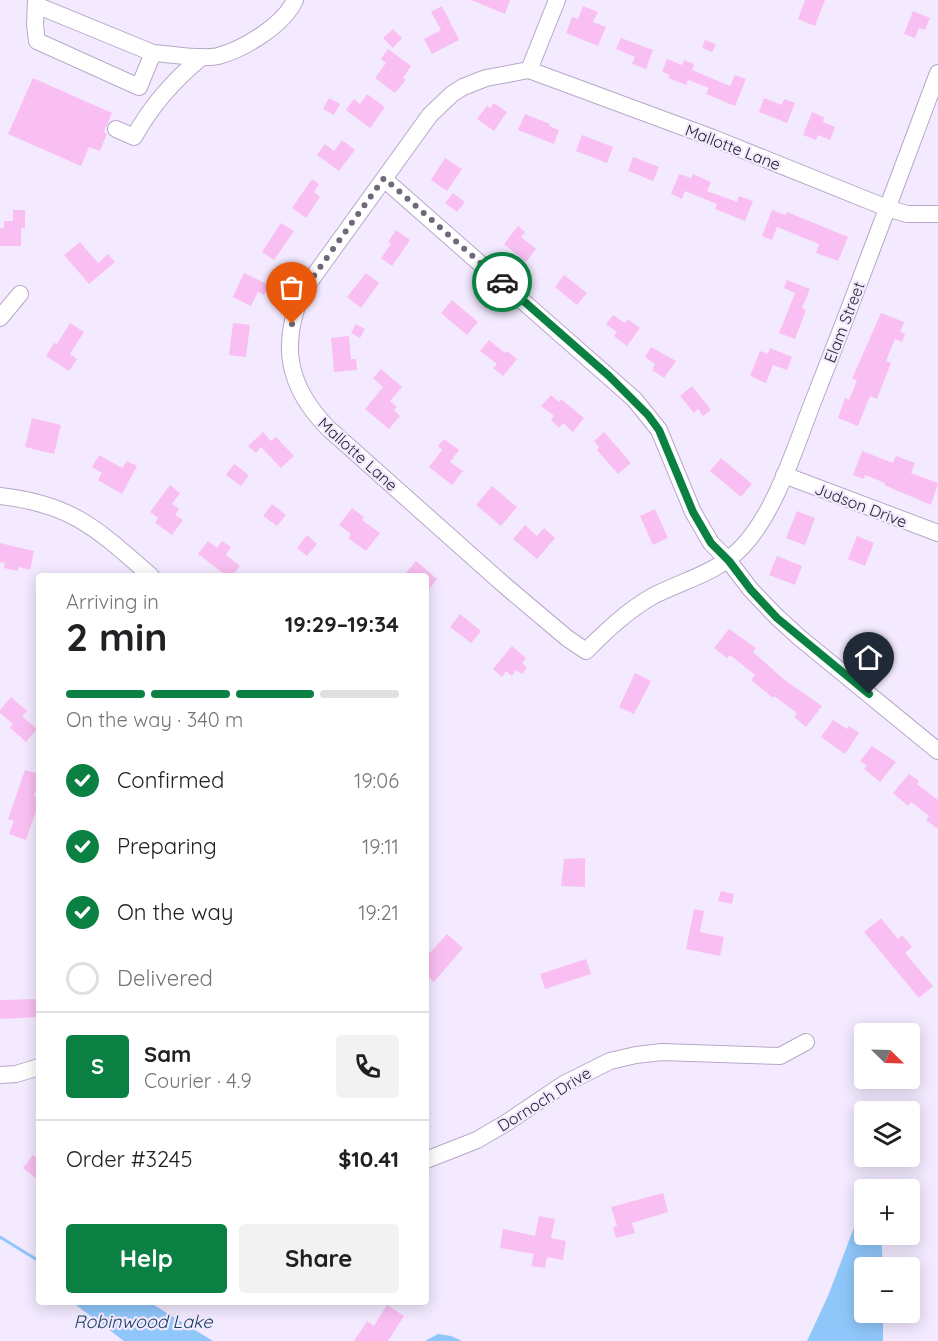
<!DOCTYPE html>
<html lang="en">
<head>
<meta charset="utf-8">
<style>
	:root { --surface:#fff; --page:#f2f2f2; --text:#202124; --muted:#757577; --line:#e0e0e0; --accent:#0b8043 }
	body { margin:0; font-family:Quicksand,sans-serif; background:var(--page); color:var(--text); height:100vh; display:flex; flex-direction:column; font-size:22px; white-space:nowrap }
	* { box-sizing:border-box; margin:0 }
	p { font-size:20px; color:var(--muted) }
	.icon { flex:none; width:33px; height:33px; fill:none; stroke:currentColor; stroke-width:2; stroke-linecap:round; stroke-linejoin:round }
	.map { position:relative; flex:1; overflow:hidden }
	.details { position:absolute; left:36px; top:573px; width:393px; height:732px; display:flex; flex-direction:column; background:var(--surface); border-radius:6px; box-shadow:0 3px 15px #0003 }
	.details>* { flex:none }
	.needle { width:39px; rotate:113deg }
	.tools { position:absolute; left:854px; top:1023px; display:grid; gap:12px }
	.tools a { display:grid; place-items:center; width:66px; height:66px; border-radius:6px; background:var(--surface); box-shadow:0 3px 15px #0003; font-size:30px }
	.pin { position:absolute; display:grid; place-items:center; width:51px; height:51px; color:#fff; margin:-62px -26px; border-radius:50% 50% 50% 0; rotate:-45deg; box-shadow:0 0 6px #0007 }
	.pin .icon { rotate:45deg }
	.courier { position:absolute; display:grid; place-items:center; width:60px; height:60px; margin:-30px; border:4px solid #0b8043; border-radius:50%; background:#fff; color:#222; box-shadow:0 2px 8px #0007 }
	.summary em { font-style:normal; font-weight:700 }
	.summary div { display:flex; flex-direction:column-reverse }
	.summary { display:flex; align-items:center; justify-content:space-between; height:102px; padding:0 30px }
	h1 { font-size:39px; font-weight:700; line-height:45px }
	.bar { display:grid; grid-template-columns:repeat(4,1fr); gap:9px 6px; align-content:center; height:72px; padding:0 30px }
	.bar i { height:8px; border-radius:4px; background:var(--line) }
	.bar .current { background:var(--accent) }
	.bar p { grid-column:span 4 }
	.line { display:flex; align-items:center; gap:15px; padding:0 30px; border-top:2px solid var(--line) }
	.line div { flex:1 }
	.round { display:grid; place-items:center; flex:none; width:63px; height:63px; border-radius:6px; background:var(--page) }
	ol { padding:0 30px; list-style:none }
	li { display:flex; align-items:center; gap:18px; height:66px }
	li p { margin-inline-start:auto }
	li .icon { padding:6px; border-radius:50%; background:var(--accent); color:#fff; stroke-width:4 }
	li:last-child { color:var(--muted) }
	li i { width:33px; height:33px; border:3px solid var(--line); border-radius:50% }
	.button { display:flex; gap:12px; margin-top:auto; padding:12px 30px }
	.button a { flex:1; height:69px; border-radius:6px; background:var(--accent); color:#fff; font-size:24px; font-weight:700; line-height:69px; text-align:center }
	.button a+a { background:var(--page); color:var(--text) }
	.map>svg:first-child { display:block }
</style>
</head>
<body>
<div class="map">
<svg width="938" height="1341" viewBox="0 0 938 1341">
	<rect width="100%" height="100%" fill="#f3eaff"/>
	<path fill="#90c7fa" d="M864 1201V1234L881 1235 883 1267 864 1268V1312L883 1313V1341H807L828 1296Z
		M72 1302H149L213 1341H124Z
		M438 1334 451 1336 462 1341H425Z"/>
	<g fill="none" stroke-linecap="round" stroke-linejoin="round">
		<path stroke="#90c7fa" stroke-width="3" d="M0 1237 39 1261"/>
	</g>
	<path fill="#f9bff2" d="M471 0H510L505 14Z
		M805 0H825L815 26 798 19Z
		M442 6 459 40 432 54 424 39 441 30 431 12Z
		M583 6 598 12 593 22 606 27 598 46 566 33 572 17 578 19Z
		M913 11 930 18 925 30 919 28 915 38 904 34Z
		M393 29 402 38 393 48 383 38Z
		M621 38 653 50 646 69 632 64 635 57 616 49Z
		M705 40 716 44 712 52 702 48Z
		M388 49 411 66 403 78 406 80 395 93 375 78 386 63 381 59Z
		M667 59 682 65 684 60 694 64 692 70 730 86 735 75 746 79 735 106 706 94 709 88 688 80 686 85 668 78 670 75 662 72Z
		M33 78 112 113 104 132 107 134 100 151 89 147 81 166 8 134Z
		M367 94 385 107 370 128 346 110 354 99 360 104Z
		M329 98 340 104 334 115 323 109Z
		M764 98 782 105 784 99 795 103 787 123 759 112Z
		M494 103 507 112 494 131 477 119 487 106 490 108Z
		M812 112 824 117 823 122 835 127 830 140 818 135 816 140 803 135Z
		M525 114 550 124 549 126 559 130 554 144 518 130Z
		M582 135 613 147 607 163 576 151Z
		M342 140 355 150 339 171 317 155 325 144 334 151Z
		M633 157 659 167 653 181 628 171Z
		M445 158 462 169 447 191 431 180Z
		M679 174 691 178 693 174 711 182 707 191 737 202 739 196 753 201 745 221 715 209 717 204 685 191 682 199 671 194Z
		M312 179 319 184 314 192 320 197 306 218 292 208Z
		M453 193 465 202 457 212 445 203Z
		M13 210H25V228H21V246H0V228H4V221H13Z
		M772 210 785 215 787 212 848 237 838 261 816 253 819 244 777 227 772 240 762 236Z
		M281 223 294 231 274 260 262 252Z
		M518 226 525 232 521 237 536 249 526 262 504 244Z
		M396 230 410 240 392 266 381 258 391 244 388 242Z
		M80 242 98 263 108 254 115 262 89 284 64 255Z
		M244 273 269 285 264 295 258 292 251 306 233 297Z
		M366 273 379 283 361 308 347 297Z
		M564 275 587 293 577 305 555 287Z
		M787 280 810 289 802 308 806 310 795 339 779 333 795 293 784 288Z
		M452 300 478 322 467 335 441 313Z
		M881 313 904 322 900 332 905 334 902 342 895 339 886 361 891 363 877 399 870 396 858 426 838 418 845 398 849 400 857 380 852 379Z
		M613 315 625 323 628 319 640 328 627 346 614 336 617 332 606 324Z
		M70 323 84 332 70 354 77 359 69 371 46 356 54 343 57 344Z
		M233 323 250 325 246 357 229 355Z
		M356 324 365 329 360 338 351 333Z
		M349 336 351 359H356L357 370 334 372 331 338Z
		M489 340 505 353 507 351 517 359 503 376 493 368 497 364 480 351Z
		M651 347 676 361 664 378 652 370 655 364 645 357Z
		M770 348 792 357 787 370 773 365 766 383 750 376 760 351 768 354Z
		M381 369 402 387 390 401 397 407 394 410 400 416 389 429 365 409 383 387 373 378Z
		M692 386 711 410 703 416 698 409 694 413 680 396Z
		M551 395 559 402 561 399 584 418 573 432 563 423 559 428 551 420 554 416 541 406Z
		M32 418 61 425 54 454 25 447Z
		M263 432 271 441 276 437 294 456 281 468 261 447 256 453 248 446Z
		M604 432 631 463 618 474 597 450 599 447 594 441Z
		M444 439 459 450 450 462 463 471 452 485 429 467 442 450 438 446Z
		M862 451 893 463 896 456 915 463 911 473 938 483 931 505 884 485 885 483 865 475 864 479 853 475Z
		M99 455 122 468 127 461 137 466 122 494 98 480 102 473 92 467Z
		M721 458 752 484 741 497 710 471Z
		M234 464 249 475 241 486 226 475Z
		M170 485 180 493 172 504 179 509 175 515 183 520 172 535 155 523 158 518 150 512Z
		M492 486 517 507 501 526 476 505Z
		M272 504 286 515 277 526 263 516Z
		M352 508 364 517 362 520 380 533 366 551 348 538 351 534 339 525Z
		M655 509 668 538 653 545 640 516Z
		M797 511 815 518 805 545 786 538Z
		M525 525 537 536 544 528 555 538 537 559 513 539Z
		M307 535 317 544 307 556 297 548Z
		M857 536 874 543 865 566 848 559Z
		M208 541 217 548 222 541 231 547 226 555 240 566 232 576H227L198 554Z
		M0 543 34 551 30 570 18 567V571L4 568 5 563 0 562Z
		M777 556 802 566 795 585 769 575Z
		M416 561 437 579 426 593V576H403Z
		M460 614 481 631 471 643 450 627Z
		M729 629 756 648 753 652 786 681 822 706 806 727 794 717 797 713 774 696 773 698 751 680 755 675 730 655 727 658 714 648Z
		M512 646 526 658 522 663 527 668 522 674 516 670 512 676 506 671 502 677 493 669Z
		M635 673 651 681 634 714 619 707Z
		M11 697 27 711 22 716 37 729 26 742 10 728 13 724 0 713V710Z
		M833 720 847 729 849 726 859 733 845 754 821 737Z
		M872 746 896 762 880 782 864 769 867 766 860 761Z
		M25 770 39 774V783L34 796 39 798V802L26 840 9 834 14 821 8 819Z
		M909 774 919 781 917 784 938 800V829L926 820 929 816 911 802 908 806 893 793Z
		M585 858V887L561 886 564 859Z
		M721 891 734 894 732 904 718 901Z
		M694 909 704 911 700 932 724 937 720 956 686 949Z
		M881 918 898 939 902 935 912 947 905 953 933 986 919 998 864 932Z
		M447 934 463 948 434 982 426 975V957Z
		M586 959 591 974 545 989 540 974Z
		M37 999 38 1017 0 1019V1000Z
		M33 1155 39 1160V1181L23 1168Z
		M663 1193 668 1212 632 1223 635 1233 616 1238 613 1227 617 1226 611 1207Z
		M539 1216 555 1219 551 1238 566 1241 563 1260 547 1257 545 1268 531 1266 534 1254 500 1248 503 1229 535 1236Z
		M387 1305 404 1316 388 1341H354L367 1321 374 1326Z"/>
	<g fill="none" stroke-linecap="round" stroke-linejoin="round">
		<g stroke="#b7a8c8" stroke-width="18">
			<path id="minor" d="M36 0 35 25 37 41 139 87 153 53C172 54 200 60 218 56 244 49 284 25 295 0
				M36 5 153 53
				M529 70 557 0
				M938 73C897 182 857 291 814 399 796 445 776 511 743 546 718 573 684 580 653 596 628 610 606 631 586 651L567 638 503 584 329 429C288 388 279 345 303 291L430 115 452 94 463 87 486 78 529 70 713 138 887 208 907 214H938
				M116 129 134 137C151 106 175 79 202 57
				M384 179 634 399 659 430 693 512 711 543 728 560 751 590 777 617 800 638 938 751
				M0 318 20 294
				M784 475 938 533
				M0 496C73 504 98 530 151 576
				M0 1075 16 1074 39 1067
				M426 1160 477 1140 506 1123 564 1084 610 1061 636 1055 662 1052 780 1056 806 1042"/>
		</g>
		<use href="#minor" stroke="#fff" stroke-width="16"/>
	</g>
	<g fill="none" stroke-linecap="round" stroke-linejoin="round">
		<path stroke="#706978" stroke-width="6" stroke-dasharray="0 10.8" d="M292 324 296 308 303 291 384 178 502 282"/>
		<path stroke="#0b8043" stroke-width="8" d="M502 282 609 376 648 415 659 430 693 512 711 543 729 561 751 590 777 618 869 694"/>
	</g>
	<g text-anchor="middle" stroke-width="4.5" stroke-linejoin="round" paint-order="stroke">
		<g font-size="16" fill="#292330" stroke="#f3eaff">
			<text transform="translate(733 147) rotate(21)" y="6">Mallotte Lane</text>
			<text transform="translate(844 322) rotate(-69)" y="6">Elam Street</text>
			<text transform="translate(358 454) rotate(42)" y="6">Mallotte Lane</text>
			<text transform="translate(861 505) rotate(21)" y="6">Judson Drive</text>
			<text transform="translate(544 1099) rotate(-32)" y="6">Dornoch Drive</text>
		</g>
		<g font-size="18" font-style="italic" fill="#143d5e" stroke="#f3eaff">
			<text x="143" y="1328">Robinwood Lake</text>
		</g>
	</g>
</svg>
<div class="tools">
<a><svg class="needle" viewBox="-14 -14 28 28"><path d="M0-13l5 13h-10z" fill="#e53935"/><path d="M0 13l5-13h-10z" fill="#757577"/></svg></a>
<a><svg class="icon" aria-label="layers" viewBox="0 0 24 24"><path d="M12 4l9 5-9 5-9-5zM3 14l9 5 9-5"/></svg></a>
<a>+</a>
<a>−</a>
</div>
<div class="pin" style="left:292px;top:324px;background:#ea580c"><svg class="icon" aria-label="bag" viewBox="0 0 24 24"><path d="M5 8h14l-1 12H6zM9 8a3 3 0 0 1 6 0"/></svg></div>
<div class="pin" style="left:869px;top:694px;background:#1f2937"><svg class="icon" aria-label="home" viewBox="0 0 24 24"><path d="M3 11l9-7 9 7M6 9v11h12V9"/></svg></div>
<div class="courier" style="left:502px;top:282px"><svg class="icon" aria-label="car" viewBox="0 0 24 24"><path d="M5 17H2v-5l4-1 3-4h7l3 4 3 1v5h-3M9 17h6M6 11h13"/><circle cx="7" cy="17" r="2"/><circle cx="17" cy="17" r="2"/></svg></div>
<section class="details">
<div class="summary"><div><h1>2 min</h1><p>Arriving in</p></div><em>19:29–19:34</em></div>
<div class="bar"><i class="current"></i><i class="current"></i><i class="current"></i><i></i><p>On the way · 340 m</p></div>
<ol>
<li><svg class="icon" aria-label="check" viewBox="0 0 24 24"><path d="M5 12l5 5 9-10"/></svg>Confirmed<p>19:06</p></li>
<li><svg class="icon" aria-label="check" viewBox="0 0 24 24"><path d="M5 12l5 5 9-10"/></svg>Preparing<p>19:11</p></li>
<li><svg class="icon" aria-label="check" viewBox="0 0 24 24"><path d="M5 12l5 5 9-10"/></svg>On the way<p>19:21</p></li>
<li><i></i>Delivered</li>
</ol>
<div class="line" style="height:108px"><b class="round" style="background:var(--accent);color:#fff">S</b><div><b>Sam</b><p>Courier · 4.9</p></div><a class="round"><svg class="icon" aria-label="phone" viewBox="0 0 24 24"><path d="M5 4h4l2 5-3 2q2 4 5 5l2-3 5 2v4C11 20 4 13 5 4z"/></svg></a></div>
<div class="line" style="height:78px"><div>Order #3245</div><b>$10.41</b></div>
<div class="button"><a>Help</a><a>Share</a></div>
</section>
</div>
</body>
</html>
